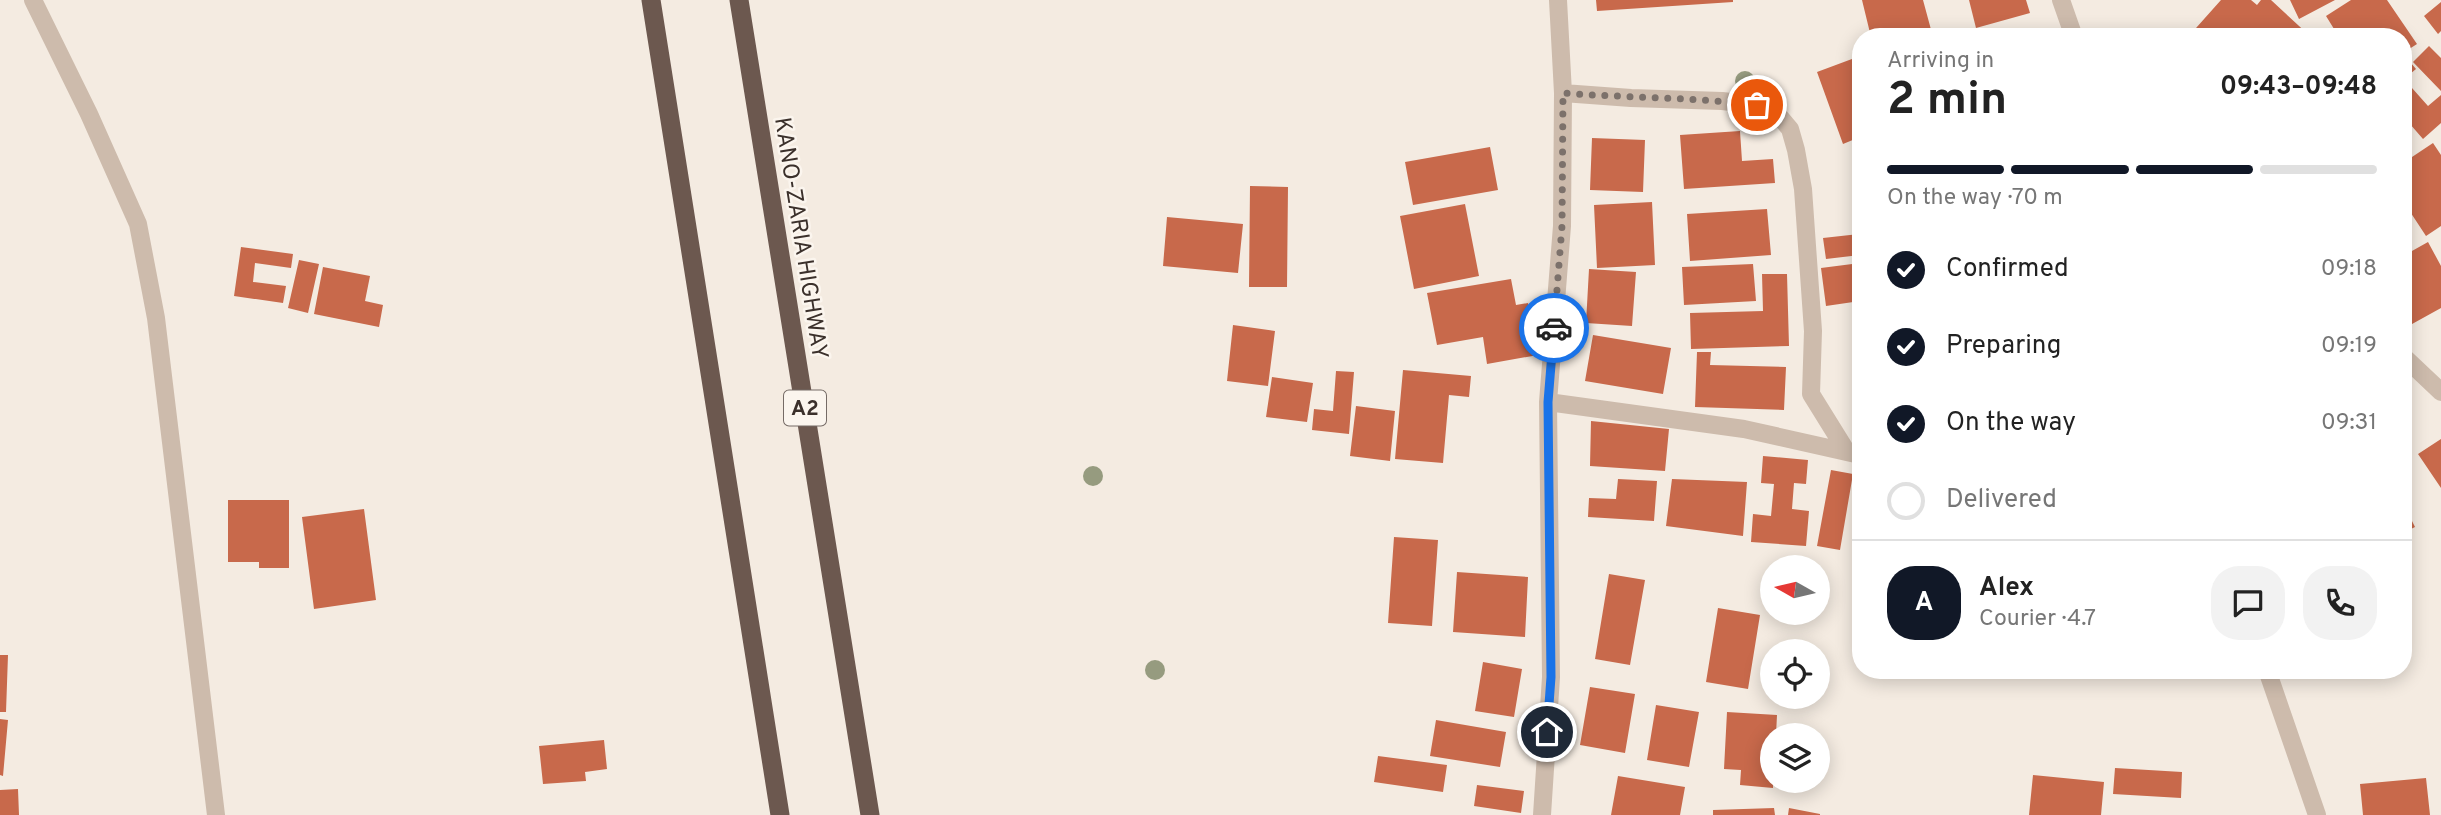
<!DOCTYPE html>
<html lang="en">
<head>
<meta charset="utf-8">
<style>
	:root { --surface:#fff; --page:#f2f2f2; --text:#222; --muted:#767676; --line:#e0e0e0; --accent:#111827 }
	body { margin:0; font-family:Overpass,sans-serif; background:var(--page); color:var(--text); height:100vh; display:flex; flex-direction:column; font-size:26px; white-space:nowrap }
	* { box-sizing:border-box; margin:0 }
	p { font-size:23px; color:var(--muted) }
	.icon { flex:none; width:38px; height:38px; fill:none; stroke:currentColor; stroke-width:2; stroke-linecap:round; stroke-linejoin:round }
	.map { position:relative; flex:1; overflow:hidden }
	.drawer { position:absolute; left:1852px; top:28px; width:560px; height:651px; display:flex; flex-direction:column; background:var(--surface); border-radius:28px; box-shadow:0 4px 18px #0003 }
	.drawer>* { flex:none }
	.needle { width:46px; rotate:278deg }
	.fabs { position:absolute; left:1760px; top:555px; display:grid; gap:14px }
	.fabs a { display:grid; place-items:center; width:70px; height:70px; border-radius:50%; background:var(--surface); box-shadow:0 4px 18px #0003; font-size:35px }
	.pin { position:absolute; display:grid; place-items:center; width:60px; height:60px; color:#fff; margin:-30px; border:4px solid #fff; border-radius:50%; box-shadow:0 2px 7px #0007 }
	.courier { position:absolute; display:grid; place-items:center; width:70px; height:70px; margin:-35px; border:5px solid #1a73e8; border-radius:50%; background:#fff; color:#222; box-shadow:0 2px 9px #0007 }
	.summary em { font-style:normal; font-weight:700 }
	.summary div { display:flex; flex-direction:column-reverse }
	.summary { display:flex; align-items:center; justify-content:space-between; height:119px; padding:0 35px }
	h1 { font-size:46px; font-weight:700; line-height:52px }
	.bar { display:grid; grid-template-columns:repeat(4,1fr); gap:10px 7px; align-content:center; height:84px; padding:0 35px }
	.bar i { height:9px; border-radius:5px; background:var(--line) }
	.bar .selected { background:var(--accent) }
	.bar p { grid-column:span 4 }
	.line { display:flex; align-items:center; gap:18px; padding:0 35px; border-top:2px solid var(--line) }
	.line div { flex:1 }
	.round { display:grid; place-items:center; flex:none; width:74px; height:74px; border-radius:28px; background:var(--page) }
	ol { padding:0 35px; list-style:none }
	li { display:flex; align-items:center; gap:21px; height:77px }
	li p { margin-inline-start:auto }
	li .icon { padding:7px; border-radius:50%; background:var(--accent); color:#fff; stroke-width:4 }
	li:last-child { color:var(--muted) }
	li i { width:38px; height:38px; border:4px solid var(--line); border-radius:50% }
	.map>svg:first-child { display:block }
</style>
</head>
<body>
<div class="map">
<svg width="2441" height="815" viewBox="0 0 2441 815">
	<rect width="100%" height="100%" fill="#f4ebe1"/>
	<path fill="#c8694b" d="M1596 0H1733V2L1597 11Z
		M1862 0H1923L1933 37H1871Z
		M1969 0H2026L2030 13 1976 28Z
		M2221 0H2251L2257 5 2261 0H2271L2311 37H2188Z
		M2290 0H2335L2299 19Z
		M2351 0H2387L2417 44 2403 53V37H2339L2326 16Z
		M2441 2V31L2438 34 2424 16Z
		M2429 46 2441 58V91L2413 62Z
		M1860 56V137L1843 144 1817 72Z
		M2406 57 2416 69 2404 79 2428 106 2441 95V123L2423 139 2403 116V59Z
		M1740 131 1742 161 1773 159 1775 183 1684 189 1680 135Z
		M1592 138 1645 140 1643 192 1590 190Z
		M2433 143 2441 155V226L2426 236 2403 201V163Z
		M1490 147 1498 190 1413 205 1405 162Z
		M1250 186 1288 187 1287 287H1249Z
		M1652 202 1655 265 1597 268 1594 205Z
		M1465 204 1479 276 1414 289 1400 216Z
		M1767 209 1771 255 1690 261 1687 214Z
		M1167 217 1243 224 1238 273 1163 266Z
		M1859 234 1860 255 1826 259 1823 238Z
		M2428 242 2441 266V308L2403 329V256Z
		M241 247 293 254 291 268 255 263 253 282 286 286 283 303 234 296Z
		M299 260 319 264 308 313 288 308Z
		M1860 263V301L1826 306 1821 268Z
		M1753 264 1756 301 1684 305 1682 267Z
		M323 267 370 276 365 301 383 305 379 327 314 314Z
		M1589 269 1636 272 1632 326 1586 323Z
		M1762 274H1787L1789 346 1691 349 1690 313 1763 311Z
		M1511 279 1516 305 1528 303 1538 355 1487 364 1483 337 1437 345 1427 293Z
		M1233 325 1275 331 1268 386 1227 381Z
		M1593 335 1671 348 1663 394 1585 381Z
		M1697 352H1711L1710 365 1786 367 1784 410 1695 407Z
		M1403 370 1471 376 1469 397 1449 395 1443 463 1395 459Z
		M1336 371 1354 372 1349 434 1312 430 1314 409 1333 411Z
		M1272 377 1313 383 1307 422 1266 417Z
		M1356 406 1395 411 1390 461 1350 456Z
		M1591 421 1669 429 1665 471 1590 466Z
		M2441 439V488L2418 454Z
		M1763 456 1808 460 1806 484 1794 483 1792 509 1809 511 1806 546 1751 542 1753 514 1771 516 1774 484 1761 483Z
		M1831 470 1853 474 1840 550 1817 546Z
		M1618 479 1657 481 1654 521 1588 517 1589 498 1616 499Z
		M1672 479 1747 482 1743 536 1666 526Z
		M228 500H289V568H259V562H228Z
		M2403 503 2415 527 2403 533Z
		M364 509 376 600 314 609 302 517Z
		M1394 537 1438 540 1432 626 1388 623Z
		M1457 572 1528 577 1525 637 1453 632Z
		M1609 574 1645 580 1630 665 1595 659Z
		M1718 608 1760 615 1748 689 1706 682Z
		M0 655H8L6 712H0Z
		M1483 662 1522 669 1514 717 1475 711Z
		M1590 687 1635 694 1625 753 1580 745Z
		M1656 705 1699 712 1689 767 1647 760Z
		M1727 712 1777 715 1776 735H1773V788L1740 785 1741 770 1724 769Z
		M0 719 8 720 3 776 0 775Z
		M1436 720 1506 732 1500 767 1430 756Z
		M604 740 607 769 585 772 586 781 543 784 539 746Z
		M1378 756 1447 765 1443 792 1374 782Z
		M2115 768 2182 772 2181 798 2113 794Z
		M2033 775 2104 782 2101 815H2029Z
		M1618 776 1685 787 1680 815H1611Z
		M2426 778 2430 815H2363L2360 784Z
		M1477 785 1524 791 1521 813 1474 806Z
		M18 789 19 815H0V790Z
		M1774 808 1775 815H1713V810Z
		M1789 808 1820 814V815H1788Z"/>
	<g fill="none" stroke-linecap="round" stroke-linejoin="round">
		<path stroke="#cdbbac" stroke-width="18" d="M33 0 89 114 138 224 156 318 216 815
			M2061 0 2074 37
			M1563 93 1631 98 1722 101 1757 105 1779 116 1790 129 1796 150 1803 189 1813 331 1811 394 1847 452
			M2403 356 2441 392
			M1548 402 1744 429 1860 455
			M2267 670 2317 815
			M1542 815 1551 677 1548 402 1562 226 1563 93 1558 0"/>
		<path stroke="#6c584f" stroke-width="19" d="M651 0 780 815
			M739 0 870 815"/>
	</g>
	<g fill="#969b7f">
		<circle cx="1745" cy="81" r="10"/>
		<circle cx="1093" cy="476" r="10"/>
		<circle cx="1155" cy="670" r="10"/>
	</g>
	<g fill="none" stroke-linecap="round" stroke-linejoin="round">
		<path stroke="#7c716b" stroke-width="7" stroke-dasharray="0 12.6" d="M1554 328 1562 226 1563 93C1628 98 1693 97 1757 105"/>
		<path stroke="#1a73e8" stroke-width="9" d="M1547 732 1551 677 1548 402 1554 328"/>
	</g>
	<g text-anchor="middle" stroke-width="5" stroke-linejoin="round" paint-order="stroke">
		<rect fill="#fbf5ee" stroke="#756b66" stroke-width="2" x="784" y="390.5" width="42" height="35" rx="5"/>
		<g font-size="21" font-weight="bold" fill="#3b302b">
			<text x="805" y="415">A2</text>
		</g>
		<g font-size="23" fill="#3b302b" stroke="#fbf5ee">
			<text transform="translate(802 238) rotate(81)" y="8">KANO-ZARIA HIGHWAY</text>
		</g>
	</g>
</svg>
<div class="fabs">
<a><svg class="needle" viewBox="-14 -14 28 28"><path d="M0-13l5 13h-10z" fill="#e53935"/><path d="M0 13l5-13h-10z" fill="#767676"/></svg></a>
<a><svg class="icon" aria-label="locate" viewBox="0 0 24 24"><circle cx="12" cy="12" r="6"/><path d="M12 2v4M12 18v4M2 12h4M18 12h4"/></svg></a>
<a><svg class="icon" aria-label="layers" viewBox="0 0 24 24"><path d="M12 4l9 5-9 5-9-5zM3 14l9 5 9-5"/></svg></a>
</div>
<div class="pin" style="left:1757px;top:105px;background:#ea580c"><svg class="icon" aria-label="bag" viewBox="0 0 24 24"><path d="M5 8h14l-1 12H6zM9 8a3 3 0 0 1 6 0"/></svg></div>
<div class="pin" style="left:1547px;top:732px;background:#1f2937"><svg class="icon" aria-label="home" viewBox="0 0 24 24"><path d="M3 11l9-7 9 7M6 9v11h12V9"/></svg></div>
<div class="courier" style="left:1554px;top:328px"><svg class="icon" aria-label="car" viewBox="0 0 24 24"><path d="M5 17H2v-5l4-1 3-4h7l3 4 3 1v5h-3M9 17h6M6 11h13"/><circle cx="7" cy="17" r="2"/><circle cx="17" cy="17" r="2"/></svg></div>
<section class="drawer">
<div class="summary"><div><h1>2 min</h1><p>Arriving in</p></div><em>09:43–09:48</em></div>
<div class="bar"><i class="selected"></i><i class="selected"></i><i class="selected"></i><i></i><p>On the way · 70 m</p></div>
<ol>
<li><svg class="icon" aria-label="check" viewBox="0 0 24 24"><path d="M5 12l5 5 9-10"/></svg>Confirmed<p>09:18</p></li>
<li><svg class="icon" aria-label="check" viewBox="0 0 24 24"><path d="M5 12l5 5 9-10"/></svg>Preparing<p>09:19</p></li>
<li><svg class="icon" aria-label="check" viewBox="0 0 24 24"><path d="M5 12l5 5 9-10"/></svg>On the way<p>09:31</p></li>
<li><i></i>Delivered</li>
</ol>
<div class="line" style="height:126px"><b class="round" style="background:var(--accent);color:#fff">A</b><div><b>Alex</b><p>Courier · 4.7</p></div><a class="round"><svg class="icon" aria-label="chat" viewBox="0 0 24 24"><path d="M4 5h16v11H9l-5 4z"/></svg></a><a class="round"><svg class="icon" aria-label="phone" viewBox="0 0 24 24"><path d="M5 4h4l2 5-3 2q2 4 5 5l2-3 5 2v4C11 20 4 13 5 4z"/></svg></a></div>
</section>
</div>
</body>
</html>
